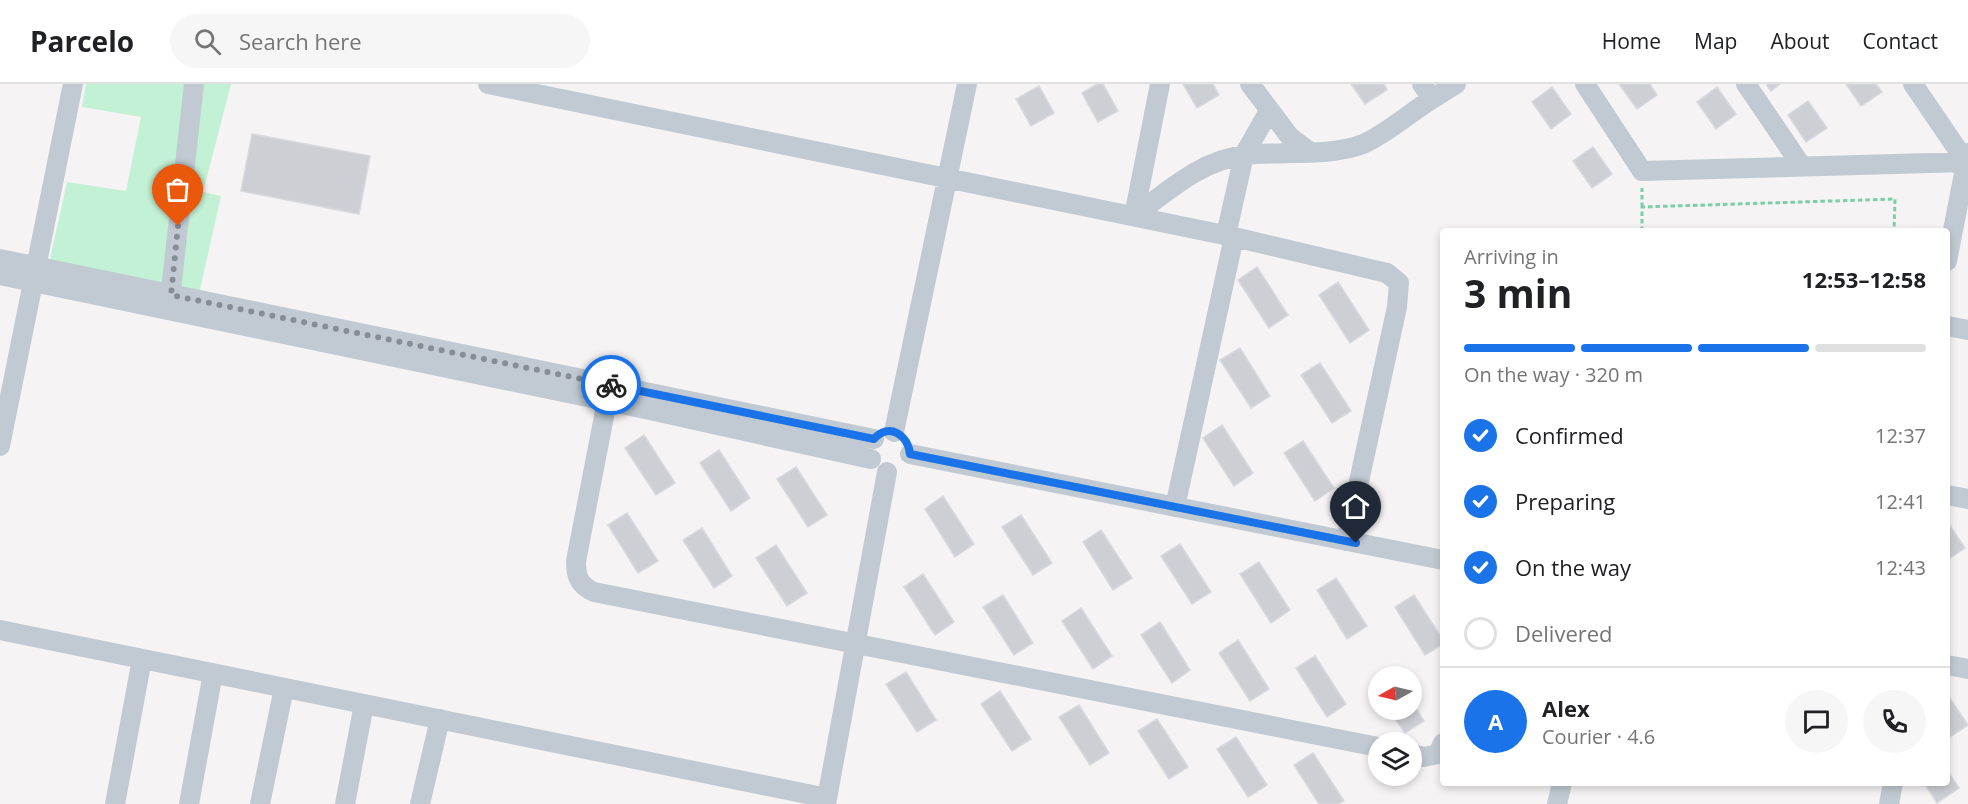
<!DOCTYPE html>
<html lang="en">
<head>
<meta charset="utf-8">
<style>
	:root { --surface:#fff; --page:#f6f6f6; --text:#202124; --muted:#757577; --line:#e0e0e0; --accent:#1a73e8 }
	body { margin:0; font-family:"Open Sans",sans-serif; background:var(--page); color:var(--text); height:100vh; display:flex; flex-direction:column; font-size:22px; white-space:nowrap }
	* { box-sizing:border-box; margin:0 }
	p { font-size:20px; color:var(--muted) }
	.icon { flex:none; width:33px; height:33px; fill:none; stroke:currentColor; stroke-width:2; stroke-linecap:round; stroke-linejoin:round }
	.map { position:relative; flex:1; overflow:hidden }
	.side { position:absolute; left:1440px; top:144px; width:510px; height:558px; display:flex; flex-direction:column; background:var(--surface); border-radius:6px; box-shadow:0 3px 9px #0003 }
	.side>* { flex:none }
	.needle { width:39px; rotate:262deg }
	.tools { position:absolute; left:1368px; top:582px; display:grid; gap:12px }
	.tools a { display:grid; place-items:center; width:54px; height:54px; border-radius:50%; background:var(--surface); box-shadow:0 3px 9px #0003; font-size:30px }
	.pin { position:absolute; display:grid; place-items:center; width:51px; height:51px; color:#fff; margin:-62px -26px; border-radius:50% 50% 50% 0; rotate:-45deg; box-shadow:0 0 6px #0007 }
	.pin .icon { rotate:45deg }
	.courier { position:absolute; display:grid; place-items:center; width:60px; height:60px; margin:-30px; border:4px solid #1a73e8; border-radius:50%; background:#fff; color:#222; box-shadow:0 2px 8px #0007 }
	.summary em { font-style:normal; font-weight:700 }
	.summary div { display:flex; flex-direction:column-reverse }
	.summary { display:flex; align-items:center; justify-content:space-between; height:102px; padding:0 24px }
	h1 { font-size:39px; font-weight:700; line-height:45px }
	.bar { display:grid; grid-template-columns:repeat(4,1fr); gap:9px 6px; align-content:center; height:72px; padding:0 24px }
	.bar i { height:8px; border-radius:4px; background:var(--line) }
	.bar .current { background:var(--accent) }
	.bar p { grid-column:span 4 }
	.line { display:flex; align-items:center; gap:15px; padding:0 24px; border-top:2px solid var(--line) }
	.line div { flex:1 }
	.round { display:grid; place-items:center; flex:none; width:63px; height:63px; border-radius:32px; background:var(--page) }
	ol { padding:0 24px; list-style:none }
	li { display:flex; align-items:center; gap:18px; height:66px }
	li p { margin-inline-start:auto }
	li .icon { padding:6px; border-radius:50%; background:var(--accent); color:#fff; stroke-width:4 }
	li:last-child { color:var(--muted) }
	li i { width:33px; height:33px; border:3px solid var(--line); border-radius:50% }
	header { display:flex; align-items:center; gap:36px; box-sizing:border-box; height:84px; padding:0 30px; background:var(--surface); border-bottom:2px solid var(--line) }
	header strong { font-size:28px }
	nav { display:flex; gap:33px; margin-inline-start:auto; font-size:21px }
	.search { width:420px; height:54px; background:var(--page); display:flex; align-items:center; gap:15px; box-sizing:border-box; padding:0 21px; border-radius:33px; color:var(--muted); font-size:22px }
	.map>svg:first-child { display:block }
</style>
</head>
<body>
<header>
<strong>Parcelo</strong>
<div class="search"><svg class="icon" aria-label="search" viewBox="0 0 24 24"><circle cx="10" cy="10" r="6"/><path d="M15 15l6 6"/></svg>Search here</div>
<nav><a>Home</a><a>Map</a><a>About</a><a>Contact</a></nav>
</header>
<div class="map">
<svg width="1968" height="720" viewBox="0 0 1968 720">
	<rect width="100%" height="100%" fill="#f5f3f3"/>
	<path fill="#c3f1d5" d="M86 0H231L203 108 221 112 199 210 49 180 67 98 126 107 141 33 82 23Z"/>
	<path fill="#cdcfd5" stroke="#d7d9de" stroke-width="1.5" d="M1097 0H1103L1118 27 1098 38 1082 9Z
		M1183 0H1213L1219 11 1197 24Z
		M1351 0H1384L1387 6 1365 20Z
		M1619 0H1650L1657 11 1637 25Z
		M1766 0H1780L1771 7Z
		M1846 0H1876L1882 8 1861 22Z
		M1039 2 1054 29 1031 42 1016 15Z
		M1552 3 1571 30 1551 45 1532 18Z
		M1717 3 1736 30 1716 45 1697 18Z
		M1808 17 1827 44 1806 58 1788 31Z
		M252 50 370 72 359 130 241 107Z
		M1593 63 1612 90 1592 104 1573 77Z
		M1257 183 1288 231 1269 244 1238 196Z
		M1338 198 1369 246 1350 259 1319 211Z
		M1240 264 1270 312 1251 324 1220 276Z
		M1320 279 1351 327 1332 339 1301 291Z
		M1222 341 1253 389 1234 402 1203 354Z
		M644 351 675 399 656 411 625 364Z
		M1303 357 1334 404 1315 417 1284 369Z
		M719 366 750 414 731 427 700 379Z
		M796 383 827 431 808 443 777 395Z
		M943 412 974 460 955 473 925 425Z
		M627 429 658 477 638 489 608 441Z
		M1021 431 1052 479 1033 491 1002 443Z
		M1947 437 1965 464 1947 476Z
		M702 444 732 492 714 504 683 456Z
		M1101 446 1132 494 1113 506 1083 458Z
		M1180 460 1211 508 1192 520 1161 472Z
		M776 461 807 509 787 522 756 474Z
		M1259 478 1290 526 1271 539 1240 490Z
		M923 490 954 538 935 551 904 503Z
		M1336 494 1367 542 1347 555 1317 506Z
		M1003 511 1033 559 1014 571 983 523Z
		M1414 511 1443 556V560L1425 571 1395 523Z
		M1081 524 1112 572 1093 585 1062 537Z
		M1160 538 1190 586 1172 599 1141 551Z
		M1238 556 1269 605 1250 617 1219 569Z
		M1315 572 1346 620 1327 633 1296 584Z
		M906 588 936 636 917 648 886 600Z
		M1000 607 1031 655 1012 667 981 620Z
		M1947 610 1968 641 1947 655Z
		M1412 618 1424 637 1405 649 1389 626H1412Z
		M1079 621 1109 669 1090 681 1059 633Z
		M1157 635 1188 683 1169 695 1138 647Z
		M1236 653 1267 701 1248 713 1217 665Z
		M1313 669 1344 717 1338 720H1319L1294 681Z
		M1947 686 1959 704 1937 719 1924 699H1947Z"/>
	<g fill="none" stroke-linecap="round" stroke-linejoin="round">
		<path stroke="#7ad0a6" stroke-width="3" stroke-dasharray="4.5 3" stroke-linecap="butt" d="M1642 123V104
			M1642 147V123L1895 115 1894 147"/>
		<path stroke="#c1cad2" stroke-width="20" d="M488 0 1234 153 1175 423
			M1250 0 1290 53 1310 68
			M1422 0 1432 15 1456 0
			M1585 0 1642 87 1966 78 1913 0
			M1746 0 1801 81
			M1134 132C1168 107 1201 76 1245 71 1279 67 1331 73 1363 60 1385 51 1411 28 1432 15
			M1134 132 1160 0
			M1226 151 1244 71 1269 27
			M1234 153 1387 189 1399 199 1397 223 1346 457
			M0 175 874 355
			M1947 177 1968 69
			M0 191 645 325 871 375
			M169 224 194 0
			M1947 242 1968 246
			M607 317 576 477C576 493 579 501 594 508L1378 663
			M894 348 967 0
			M0 362 73 0
			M910 370 1443 476
			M1947 411 1968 415
			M0 546 827 714
			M1947 581 1968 585
			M1412 670 1424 673 1438 670 1443 659
			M115 720 142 575
			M189 720 213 589
			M260 720 284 604
			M345 720 364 620
			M420 720 440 635
			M826 720 887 388
			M1557 720 1562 699
			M1889 720 1893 699"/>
	</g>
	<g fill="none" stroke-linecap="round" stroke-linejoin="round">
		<path stroke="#868d94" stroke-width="6" stroke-dasharray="0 10.8" d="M178 142 171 211 611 301"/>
		<path stroke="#1a73e8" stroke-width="8" d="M611 301 874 355C889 338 908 351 910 370L1356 459"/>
	</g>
</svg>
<div class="tools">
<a><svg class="needle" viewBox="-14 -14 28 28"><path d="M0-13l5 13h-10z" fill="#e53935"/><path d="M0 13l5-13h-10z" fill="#757577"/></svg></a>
<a><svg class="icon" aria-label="layers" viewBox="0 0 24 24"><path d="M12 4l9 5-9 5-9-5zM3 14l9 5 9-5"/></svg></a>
</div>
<div class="pin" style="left:178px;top:142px;background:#ea580c"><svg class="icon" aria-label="bag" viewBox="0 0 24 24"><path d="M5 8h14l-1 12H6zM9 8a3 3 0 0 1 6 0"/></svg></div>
<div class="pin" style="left:1356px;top:459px;background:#1f2937"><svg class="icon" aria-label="home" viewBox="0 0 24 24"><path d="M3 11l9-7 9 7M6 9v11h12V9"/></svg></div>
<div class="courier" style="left:611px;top:301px"><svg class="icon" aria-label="bike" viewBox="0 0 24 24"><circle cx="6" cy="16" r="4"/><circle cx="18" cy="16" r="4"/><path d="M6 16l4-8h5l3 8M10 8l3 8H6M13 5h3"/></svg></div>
<section class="side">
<div class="summary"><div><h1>3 min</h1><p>Arriving in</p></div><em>12:53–12:58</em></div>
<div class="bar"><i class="current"></i><i class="current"></i><i class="current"></i><i></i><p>On the way · 320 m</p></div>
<ol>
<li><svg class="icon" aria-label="check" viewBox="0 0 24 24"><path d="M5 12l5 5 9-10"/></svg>Confirmed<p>12:37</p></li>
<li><svg class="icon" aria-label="check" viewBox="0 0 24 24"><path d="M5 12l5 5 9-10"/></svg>Preparing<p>12:41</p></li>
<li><svg class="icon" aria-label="check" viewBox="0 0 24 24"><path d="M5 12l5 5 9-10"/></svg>On the way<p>12:43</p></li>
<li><i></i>Delivered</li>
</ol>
<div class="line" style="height:108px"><b class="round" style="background:var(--accent);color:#fff">A</b><div><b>Alex</b><p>Courier · 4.6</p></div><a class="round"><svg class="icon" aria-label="chat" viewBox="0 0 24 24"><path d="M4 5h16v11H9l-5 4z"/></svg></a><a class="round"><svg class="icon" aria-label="phone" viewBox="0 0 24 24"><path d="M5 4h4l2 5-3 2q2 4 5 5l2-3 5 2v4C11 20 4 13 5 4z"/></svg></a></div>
</section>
</div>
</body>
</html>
